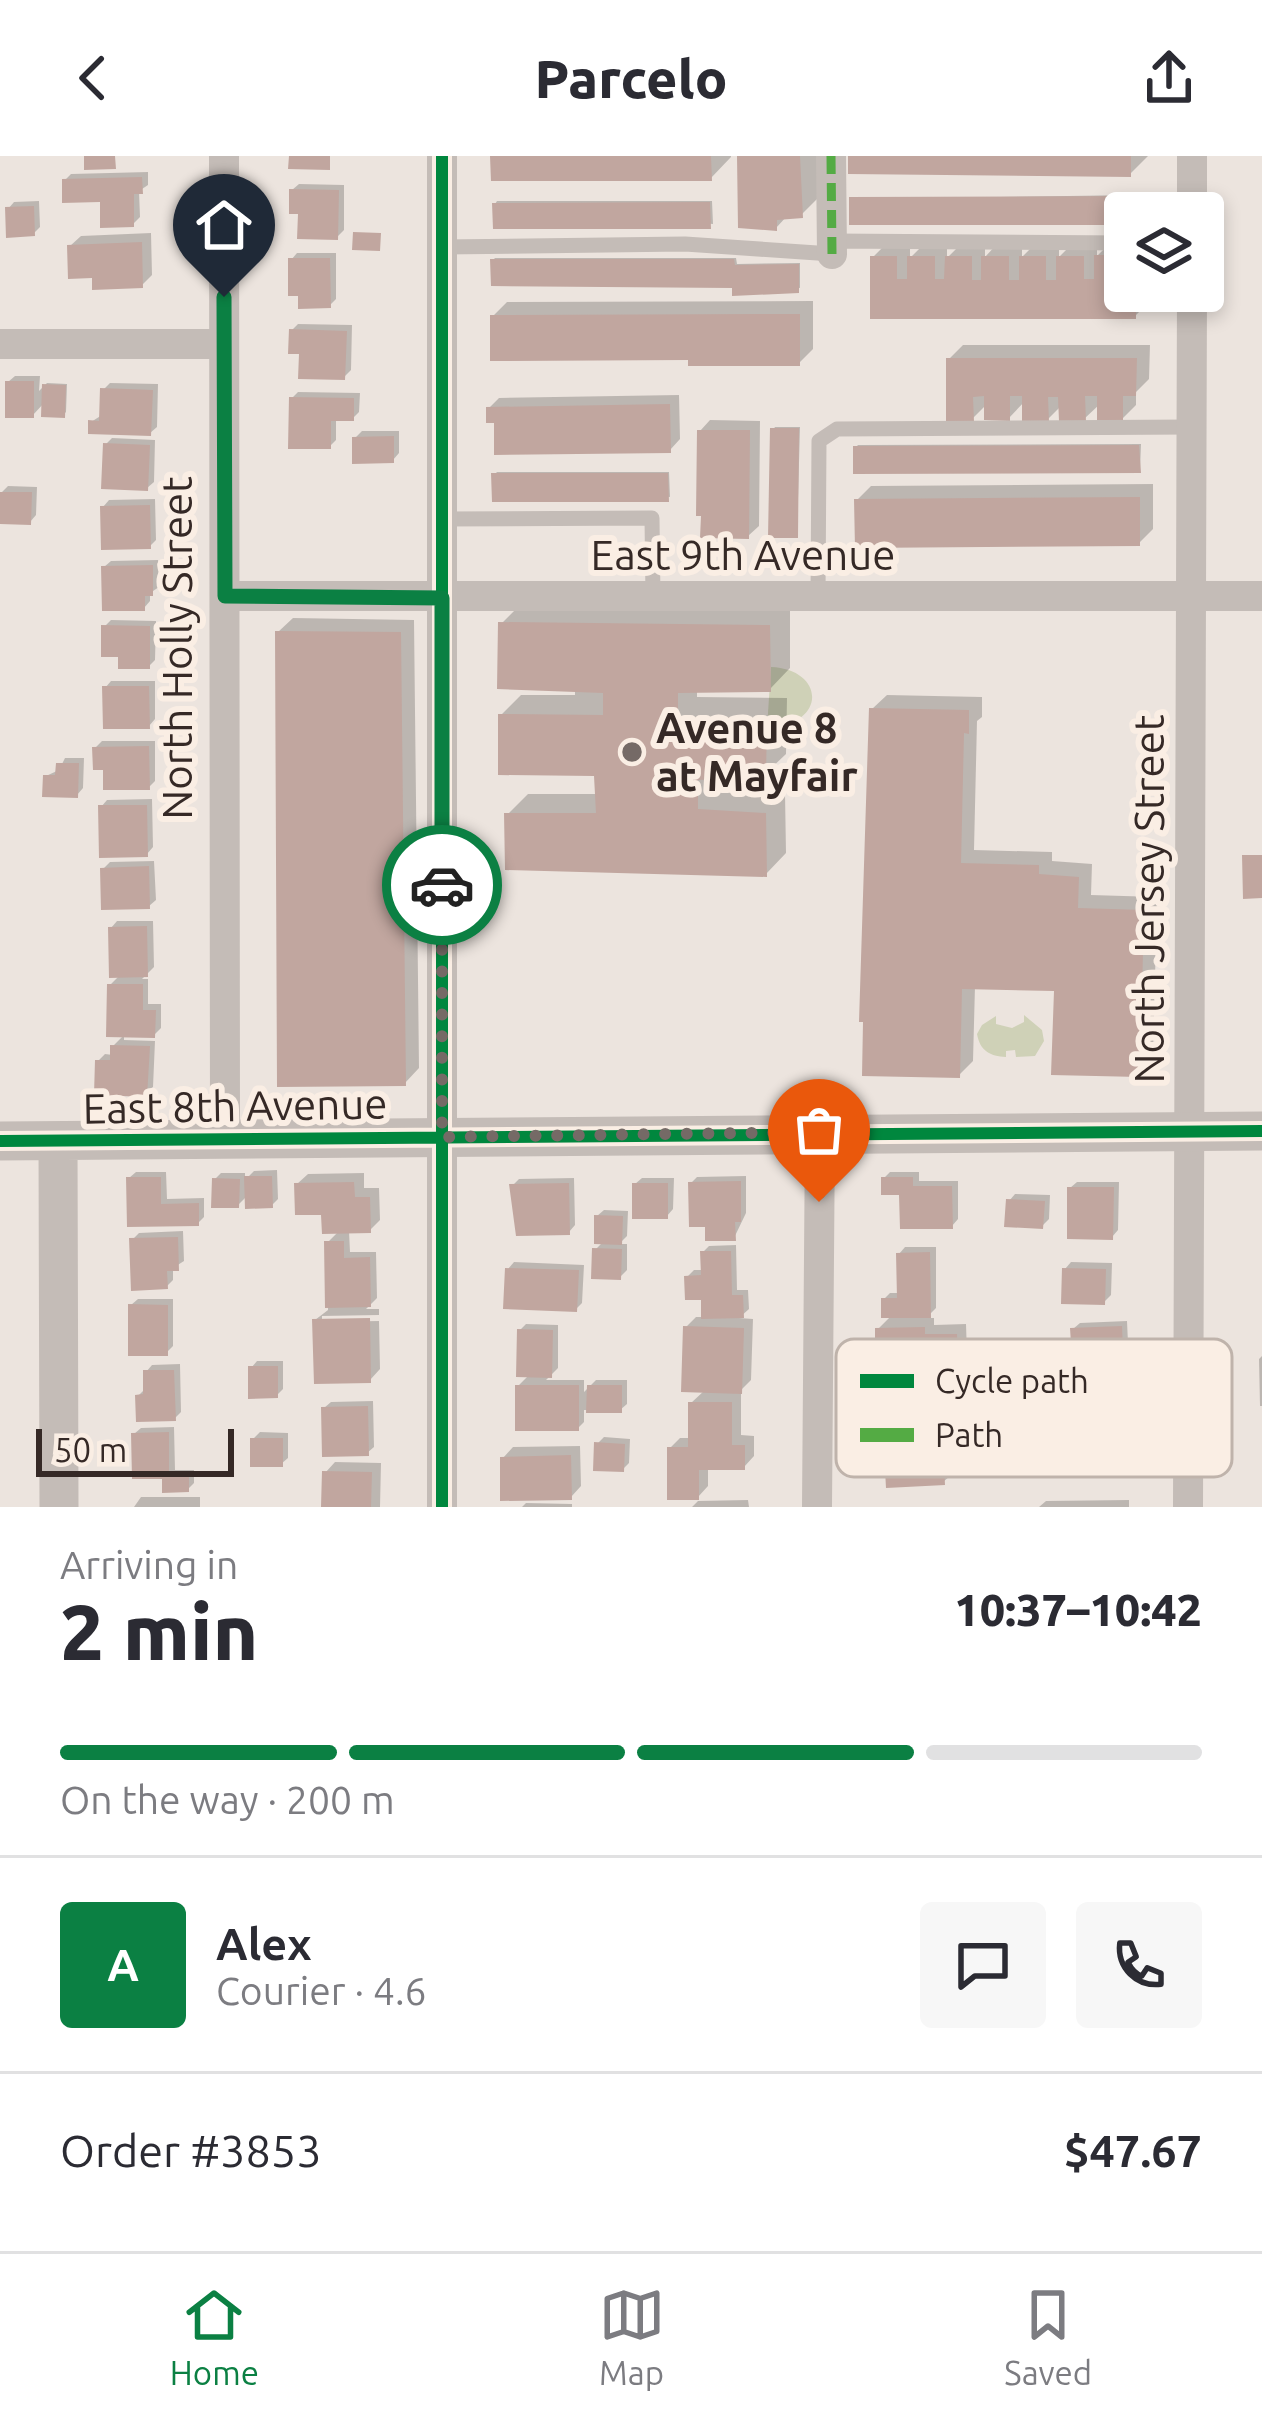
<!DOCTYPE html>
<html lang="en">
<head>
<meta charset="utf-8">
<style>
	:root { --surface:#fff; --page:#f7f7f7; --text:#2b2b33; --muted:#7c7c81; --line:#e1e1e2; --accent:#0b8043 }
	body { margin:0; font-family:Ubuntu,sans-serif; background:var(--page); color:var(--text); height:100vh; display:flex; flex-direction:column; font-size:45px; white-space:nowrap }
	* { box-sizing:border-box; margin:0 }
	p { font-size:39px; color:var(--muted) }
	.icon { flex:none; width:66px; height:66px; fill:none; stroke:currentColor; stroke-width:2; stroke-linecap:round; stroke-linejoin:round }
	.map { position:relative; height:1351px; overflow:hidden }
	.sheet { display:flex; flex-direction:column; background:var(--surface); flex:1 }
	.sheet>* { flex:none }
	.buttons { position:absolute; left:1104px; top:36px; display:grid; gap:24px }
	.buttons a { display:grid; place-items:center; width:120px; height:120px; border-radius:12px; background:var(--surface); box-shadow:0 6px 18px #0003; font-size:60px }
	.scale { position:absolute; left:36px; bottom:30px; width:198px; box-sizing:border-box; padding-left:12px; border:6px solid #352926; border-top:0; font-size:33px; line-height:42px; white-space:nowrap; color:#352926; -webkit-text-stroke:9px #faeee4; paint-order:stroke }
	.pin { position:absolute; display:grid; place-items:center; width:102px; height:102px; color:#fff; margin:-123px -51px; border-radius:50% 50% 50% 0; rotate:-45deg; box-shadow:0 0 12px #0007 }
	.pin .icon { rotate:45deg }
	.courier { position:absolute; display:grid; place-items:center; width:120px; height:120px; margin:-60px; border:9px solid #0b8043; border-radius:50%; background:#fff; color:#222; box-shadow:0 3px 15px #0007 }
	.overview em { font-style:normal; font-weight:800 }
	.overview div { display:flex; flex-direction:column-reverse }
	.overview { display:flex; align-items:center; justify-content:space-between; height:204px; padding:0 60px }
	h1 { font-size:78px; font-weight:800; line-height:90px }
	.bar { display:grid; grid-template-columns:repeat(4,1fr); gap:18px 12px; align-content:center; height:144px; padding:0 60px }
	.bar i { height:15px; border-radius:9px; background:var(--line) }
	.bar .selected { background:var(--accent) }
	.bar p { grid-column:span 4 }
	.line { display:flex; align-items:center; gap:30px; padding:0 60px; border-top:3px solid var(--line) }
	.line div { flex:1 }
	.round { display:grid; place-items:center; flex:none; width:126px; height:126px; border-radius:12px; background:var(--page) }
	header { display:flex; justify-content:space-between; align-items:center; height:156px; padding:0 60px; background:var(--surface); font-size:54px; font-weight:800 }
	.menu { display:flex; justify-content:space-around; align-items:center; height:168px; border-top:3px solid var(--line); background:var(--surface); font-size:33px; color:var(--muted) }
	.menu a { display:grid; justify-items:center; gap:6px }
	.menu .selected { color:var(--accent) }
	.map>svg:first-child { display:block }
</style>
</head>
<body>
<header><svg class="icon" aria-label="back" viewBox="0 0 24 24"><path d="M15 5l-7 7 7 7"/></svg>Parcelo<svg class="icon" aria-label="share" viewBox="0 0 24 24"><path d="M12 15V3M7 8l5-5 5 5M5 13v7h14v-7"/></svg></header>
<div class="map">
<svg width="1262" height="1351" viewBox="0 0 1262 1351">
	<rect width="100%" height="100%" fill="#ece4de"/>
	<path fill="#cfd1b7" d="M771 511C824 513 829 568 767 572Z
		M1024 859 1042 874 1044 885 1035 900 1016 901 1015 894 1006 895V901C990 900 980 895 977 878L982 869 996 860V868L1012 872 1024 866Z"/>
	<path fill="#0003" d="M493 0H731V1L711 22Z
		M740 0H821L822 38 801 59 787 60 776 72Z
		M851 0H1148L1130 18Z
		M148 16V29L139 35 140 61 133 68 103 43 65 24 71 18Z
		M299 28 344 29V74L337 81 301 55 292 34Z
		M1135 39V57H1125V66L852 43Z
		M39 45 40 71 34 77 8 53 14 46Z
		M497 45H712L713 68 495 48Z
		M151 77 152 119 142 129 95 119 70 90 81 80Z
		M1111 86H1125V135H1149V146L1135 160H873V101L887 87H910V102L925 87H947V102L962 87H985V101L998 87H1022V101L1036 87H1059V101L1073 87H1097V100Z
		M297 97H336V143L330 149 291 104Z
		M495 102H736L737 108 800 107V132L493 104Z
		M813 145V193L799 207 691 201 493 160 507 146Z
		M298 168 352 169 351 214 344 221 292 174Z
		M963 189H1150L1149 223 1136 236V249L1122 263 1100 248 1084 263 1061 250 1048 263 1025 245 1009 262 987 248 972 263 949 203Z
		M15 220H40L39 235 47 227 67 228 66 256 63 259 44 247 33 259 8 226Z
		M110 227 158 228 157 271 150 277 91 266 102 259 103 234Z
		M298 236 360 237 359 256 353 262H336V284L330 290 292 242Z
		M679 239 680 283 670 294 497 264 489 252 499 242Z
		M710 264 760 265 759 370 748 380 700 275Z
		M775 271H800L797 379 773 274Z
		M362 275H399V297L393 304 355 282Z
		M112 282 155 284 154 326 147 332 106 288Z
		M1141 288 1140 314 856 291 858 289Z
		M497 316H669L670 341 494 319Z
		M1153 328V373L1139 387 857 344 871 330Z
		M8 330 37 331 36 359 30 366 1 337Z
		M155 343 156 384 150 390 103 351 109 344Z
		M158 404 159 431 150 437V445L144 452 104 411 111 405Z
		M522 447 790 449V512L770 533H697V541L787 542 786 598 765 618 717 620V633L785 637 786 697 766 718 507 659 528 638H598L597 617 501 559 521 539H575V533L501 468Z
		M293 462 414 464 419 912 405 927 278 476Z
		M111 464 156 465 155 504 149 510 121 499 104 471Z
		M111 525H155V563L149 570 105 532Z
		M887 539 982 541V561L977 565 974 694 1052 696V705L1092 708 1091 739 1157 741 1153 904 1139 918 1057 832 975 830 973 905 959 919 872 553Z
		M102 585H155V625L149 631 106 611 95 592Z
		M65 602H84L83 632 77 639 46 620 59 614Z
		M152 643 153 691 147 698 101 651 107 644Z
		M154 705 156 744 149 750 103 713 110 706Z
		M117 765H153L154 811 142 823H148V848H161V872L154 879 110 829 121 818 111 772Z
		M124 879V884L155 885 153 931 146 938 98 905 105 898 113 899V890Z
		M277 1014 278 1043 272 1049 248 1039 238 1049 215 1023 221 1017H245V1024L254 1015Z
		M136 1016H166L167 1043 204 1042V1061L198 1067 130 1068 129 1022Z
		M890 1016H919V1025H958V1063L952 1070 902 1036 884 1022Z
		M364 1017V1032H379L380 1064 369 1075H349L350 1096H376L377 1142 366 1153H379V1159L322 1160V1166L379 1165 380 1213 370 1224 315 1164 328 1154 327 1087 339 1075 297 1028 308 1018Z
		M746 1020V1057L734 1082 708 1068 691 1027 697 1021Z
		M574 1022 575 1069 569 1076 513 1029 519 1023Z
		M642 1022H674L673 1053 667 1060 635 1028Z
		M1077 1026H1119L1118 1074 1112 1081 1070 1032Z
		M1015 1038 1050 1039 1049 1063 1042 1070 1009 1045Z
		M604 1054 628 1055 627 1080 619 1088H627V1114L620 1121 595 1094 603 1086 597 1060Z
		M183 1075 184 1105 173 1112V1124L167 1130 132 1084 139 1077Z
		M736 1089 737 1134H748L749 1153 739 1162 753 1163 751 1224 741 1234V1279L754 1280V1300L744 1311H708V1330L698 1341 670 1292 680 1282H691V1247L705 1234 686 1171 696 1161H704V1141L687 1121 694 1114H703V1096L709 1090Z
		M905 1091H936V1152L926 1162H934V1169L966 1168 967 1198 956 1208 937 1209 928 1218 878 1173 892 1159 884 1143 890 1137H899V1098Z
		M514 1106 584 1109 582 1147 576 1153 508 1113Z
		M1071 1106 1112 1107 1111 1139 1104 1146 1065 1113Z
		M138 1143H173V1190L166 1197 131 1149Z
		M1127 1165 1129 1209 1123 1216 1073 1173 1080 1167Z
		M526 1168 558 1169V1212L546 1224H584V1236L596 1224H627V1248L620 1254H584V1266L578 1272 518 1230 529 1219 520 1174Z
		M1262 1200V1250H1260L1259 1203Z
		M257 1205H283V1233L277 1239 251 1212Z
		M180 1208 181 1256 175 1262 138 1240 146 1232V1216L152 1209Z
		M373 1245 374 1291 367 1297 324 1252 331 1246Z
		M174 1271 175 1314H194V1327L188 1333 165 1320 134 1278 141 1272Z
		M260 1276 288 1277V1302L281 1308 253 1283Z
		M604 1281 630 1283 629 1307 623 1313 597 1288Z
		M948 1287 950 1320 943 1326 887 1296 894 1289Z
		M580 1290 581 1330 571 1341 503 1302 513 1291Z
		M335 1306 381 1307 380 1351H324L325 1317Z
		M141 1341H200V1351H134Z
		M748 1344 749 1351H692L698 1345Z
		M1129 1344V1351H1039L1046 1345Z
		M526 1347 572 1348V1351H522Z"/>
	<path fill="#c1a69f" d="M84 0H115L116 13 84 14Z
		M289 0H330V14L288 13Z
		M490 0H711L712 25H491Z
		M737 0H800L803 62 777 64V75L738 72Z
		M848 0H1131V21L848 18Z
		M142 21 143 38H134V71L100 72V46L62 47V23Z
		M289 33 339 34 338 84 297 83 298 58H289Z
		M1134 40V57H1125V69H849V41Z
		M710 46 711 73H493L492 47Z
		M34 50 35 80 6 82 5 51Z
		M353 76 381 77 380 95 352 94Z
		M142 86 143 132 92 134V122L68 123 67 89Z
		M1094 99H1121V127H1125V135H1136V163H870V100H897V123H907V100H935V123H944L945 100H972V124H981V100H1009V124H1019V100H1046V124H1056V100H1084V123H1094Z
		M288 102H330L331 152 298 153V140H288Z
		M490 103H734L735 109 799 108V137L732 140V132L491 130Z
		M800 158V210H688V204L490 205V159Z
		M289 173 347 175 345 224 298 223 299 198H288Z
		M946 202H1137L1136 240H1123V266L1097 265V240H1085L1086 266 1059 265 1058 241H1048L1049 266H1022V240H1010V265L984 264V240L973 241 974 266H946Z
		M5 225H34V262H5Z
		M42 228 66 229 65 262 41 261Z
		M100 232 153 234 151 280 88 278V264L99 265Z
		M289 241 354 242V265H331V293H288Z
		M670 248 671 297 494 299V267H486V251Z
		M770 272H799L798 382H768Z
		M697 274H750L749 383 700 382 701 360H696Z
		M394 280V307L352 308V281Z
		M103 287 150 289 148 335 101 333Z
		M1139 289 1141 317 853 318V290Z
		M491 317H668L669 346H492Z
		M0 336H32L31 369 0 368Z
		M1140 341V390L855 392 854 343Z
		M150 349 151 393 101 394 100 350Z
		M153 409V440H145V455H102L101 410Z
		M498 466 770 469 771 536 678 537V561L767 562 766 621 698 624V653L766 657 767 721 505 714 504 657H596L594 620 498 619V558L603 559V537L497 533Z
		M101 469 150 470V513H118V501H101Z
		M275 475 401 476 406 930 277 931Z
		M102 530H149L150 573H103Z
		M869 552 969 554V578L964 577 961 707 1039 709V718L1079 721 1078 752 1144 754 1140 921 1051 919 1054 835 962 833 960 922 862 920 863 866H859Z
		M149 590 150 634H103V614H93L92 591Z
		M56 607H79L78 642 42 641 43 619H55Z
		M98 649H147L148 701 99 702Z
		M1242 699H1262V742L1243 743Z
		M149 710 150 753 101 754 100 712Z
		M147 770 148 821 109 822 108 771Z
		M107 828H143V854H156L155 882 106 881Z
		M110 889 150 890 147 941 94 939 95 904H110Z
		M244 1020H272L273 1052 245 1053Z
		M126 1021H161V1048L199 1047V1070L127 1071Z
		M881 1021H913V1030H952L953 1073H900L899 1039H881Z
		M212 1022 240 1023 239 1052H211Z
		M741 1025V1066H735L736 1085H705V1071H689L688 1026Z
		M354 1026 355 1041H370L371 1077 322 1078 321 1059H295L294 1027Z
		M569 1027 570 1079 516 1080 509 1028Z
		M632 1027H668V1063H632Z
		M1067 1031H1114L1113 1084 1067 1083Z
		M1006 1043 1045 1045 1043 1073 1004 1071Z
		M594 1059 623 1060 622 1089 594 1088Z
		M178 1081 179 1115H167L168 1133 131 1135 129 1082Z
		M324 1085H344V1102L370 1101 371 1151 325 1152Z
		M592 1092 622 1093 621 1124 591 1123Z
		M700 1095H731L732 1139H743L744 1162 701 1163V1144H685L684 1120 701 1119Z
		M930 1096 931 1162H881V1142H897L896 1097Z
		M505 1112 579 1114 577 1156 503 1153Z
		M1062 1112 1106 1113 1105 1149 1061 1148Z
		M128 1148 168 1149V1200H128Z
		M370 1162 371 1227 314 1228 312 1163Z
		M683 1170 744 1172 742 1238 681 1236Z
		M1122 1170 1124 1219 1083 1221 1082 1186 1071 1187 1070 1172Z
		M925 1171V1178H957L958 1211 929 1212V1221L875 1222V1172Z
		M517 1173 553 1174 552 1222 516 1221Z
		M248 1210H278V1242L248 1243Z
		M143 1214H174L176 1265 136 1266 135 1239 143 1238Z
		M515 1229H579V1275H515Z
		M587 1229H622V1257H586Z
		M688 1246H732V1289H745V1314H699V1344H667V1291H688Z
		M368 1250 369 1300 322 1301 321 1251Z
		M169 1276V1319H189V1336L162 1337V1323H132L131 1277Z
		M250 1282H283V1311H250Z
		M594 1286 625 1288 624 1316 593 1315Z
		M943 1292 945 1329 886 1332 884 1295Z
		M571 1299 572 1344 500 1345V1301Z
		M322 1315 372 1316 371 1351H321Z"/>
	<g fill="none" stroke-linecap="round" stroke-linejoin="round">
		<path stroke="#c4bcb7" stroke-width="15" d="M832 85 1125 87
			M442 91 685 88 832 98
			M442 363 652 362 653 442
			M818 441 819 285 837 273 1191 271"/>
		<path stroke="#c4bcb7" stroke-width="30" d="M224 0 225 984
			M831 0 832 98
			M1192 57V0
			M0 188H224
			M225 440H1262
			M442 1351V0
			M817 1351 820 976
			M1188 1351 1192 135"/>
		<path stroke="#c4bcb7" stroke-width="39" d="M0 985 1262 975
			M58 985 59 1351"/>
		<path stroke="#54ab44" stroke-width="9" stroke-dasharray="18 9" stroke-linecap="butt" d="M831 0 832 98"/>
		<g stroke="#faeee4" stroke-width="20">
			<path id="cycleway" d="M0 985 1262 975
				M442 1351V0"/>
		</g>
		<use href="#cycleway" stroke="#00873e" stroke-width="12"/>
	</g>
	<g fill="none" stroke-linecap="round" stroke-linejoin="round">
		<path stroke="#756a66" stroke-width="12" stroke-dasharray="0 21.6" d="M442 729V981L820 976 819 1046"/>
		<path stroke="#0b8043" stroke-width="15" d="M224 141 225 440 442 442V729"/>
	</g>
	<circle fill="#756a66" stroke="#faeee4" stroke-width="4.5" cx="632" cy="596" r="12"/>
	<g text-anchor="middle" stroke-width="12" stroke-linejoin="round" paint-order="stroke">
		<g font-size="42" fill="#352926" stroke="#faeee4">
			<text x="743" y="414">East 9th Avenue</text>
			<text transform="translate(177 492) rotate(-90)" y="15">North Holly Street</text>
			<text transform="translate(1149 743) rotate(-90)" y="15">North Jersey Street</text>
			<text transform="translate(235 950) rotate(-1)" y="15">East 8th Avenue</text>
		</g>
		<g font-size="42" font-weight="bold" fill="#352926" stroke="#faeee4" text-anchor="start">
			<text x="656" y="587">Avenue 8<tspan x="656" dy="48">at Mayfair</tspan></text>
		</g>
	</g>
	<rect x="836" y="1183" width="396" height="138" rx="18" fill="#faeee4" stroke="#bfb3ab" stroke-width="3"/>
	<rect x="860" y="1218" width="54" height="14" fill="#00873e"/>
	<rect x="860" y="1272" width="54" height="14" fill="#54ab44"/>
	<g font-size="33" fill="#352926">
		<text x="935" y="1237">Cycle path</text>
		<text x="935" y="1291">Path</text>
	</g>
</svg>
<div class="buttons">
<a><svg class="icon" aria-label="layers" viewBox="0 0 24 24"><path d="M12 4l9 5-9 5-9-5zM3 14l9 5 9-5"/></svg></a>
</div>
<div class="scale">50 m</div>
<div class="pin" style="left:819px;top:1046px;background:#ea580c"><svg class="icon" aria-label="bag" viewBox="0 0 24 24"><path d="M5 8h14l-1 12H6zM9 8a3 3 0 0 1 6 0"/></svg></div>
<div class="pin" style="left:224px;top:141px;background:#1f2937"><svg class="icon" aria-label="home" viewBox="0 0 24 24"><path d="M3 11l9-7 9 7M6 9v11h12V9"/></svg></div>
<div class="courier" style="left:442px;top:729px"><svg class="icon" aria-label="car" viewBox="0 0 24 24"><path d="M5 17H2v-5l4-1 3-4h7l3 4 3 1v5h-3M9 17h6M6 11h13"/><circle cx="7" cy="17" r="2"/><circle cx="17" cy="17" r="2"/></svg></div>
</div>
<section class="sheet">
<div class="overview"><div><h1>2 min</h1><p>Arriving in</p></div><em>10:37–10:42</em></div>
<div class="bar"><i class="selected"></i><i class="selected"></i><i class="selected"></i><i></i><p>On the way · 200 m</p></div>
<div class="line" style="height:216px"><b class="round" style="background:var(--accent);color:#fff">A</b><div><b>Alex</b><p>Courier · 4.6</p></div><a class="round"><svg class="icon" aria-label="chat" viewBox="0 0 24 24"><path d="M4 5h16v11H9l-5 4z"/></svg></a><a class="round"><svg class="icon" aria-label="phone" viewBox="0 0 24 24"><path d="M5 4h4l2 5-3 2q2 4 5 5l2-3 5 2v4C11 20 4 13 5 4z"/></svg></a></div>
<div class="line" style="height:156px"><div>Order #3853</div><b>$47.67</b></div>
</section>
<nav class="menu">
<a class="selected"><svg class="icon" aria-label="home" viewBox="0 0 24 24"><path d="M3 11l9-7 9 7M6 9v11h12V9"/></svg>Home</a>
<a><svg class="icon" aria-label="map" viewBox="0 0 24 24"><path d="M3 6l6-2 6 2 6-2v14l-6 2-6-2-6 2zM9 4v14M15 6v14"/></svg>Map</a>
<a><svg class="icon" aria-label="saved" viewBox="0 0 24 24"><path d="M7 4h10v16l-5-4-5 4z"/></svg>Saved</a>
</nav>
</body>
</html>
